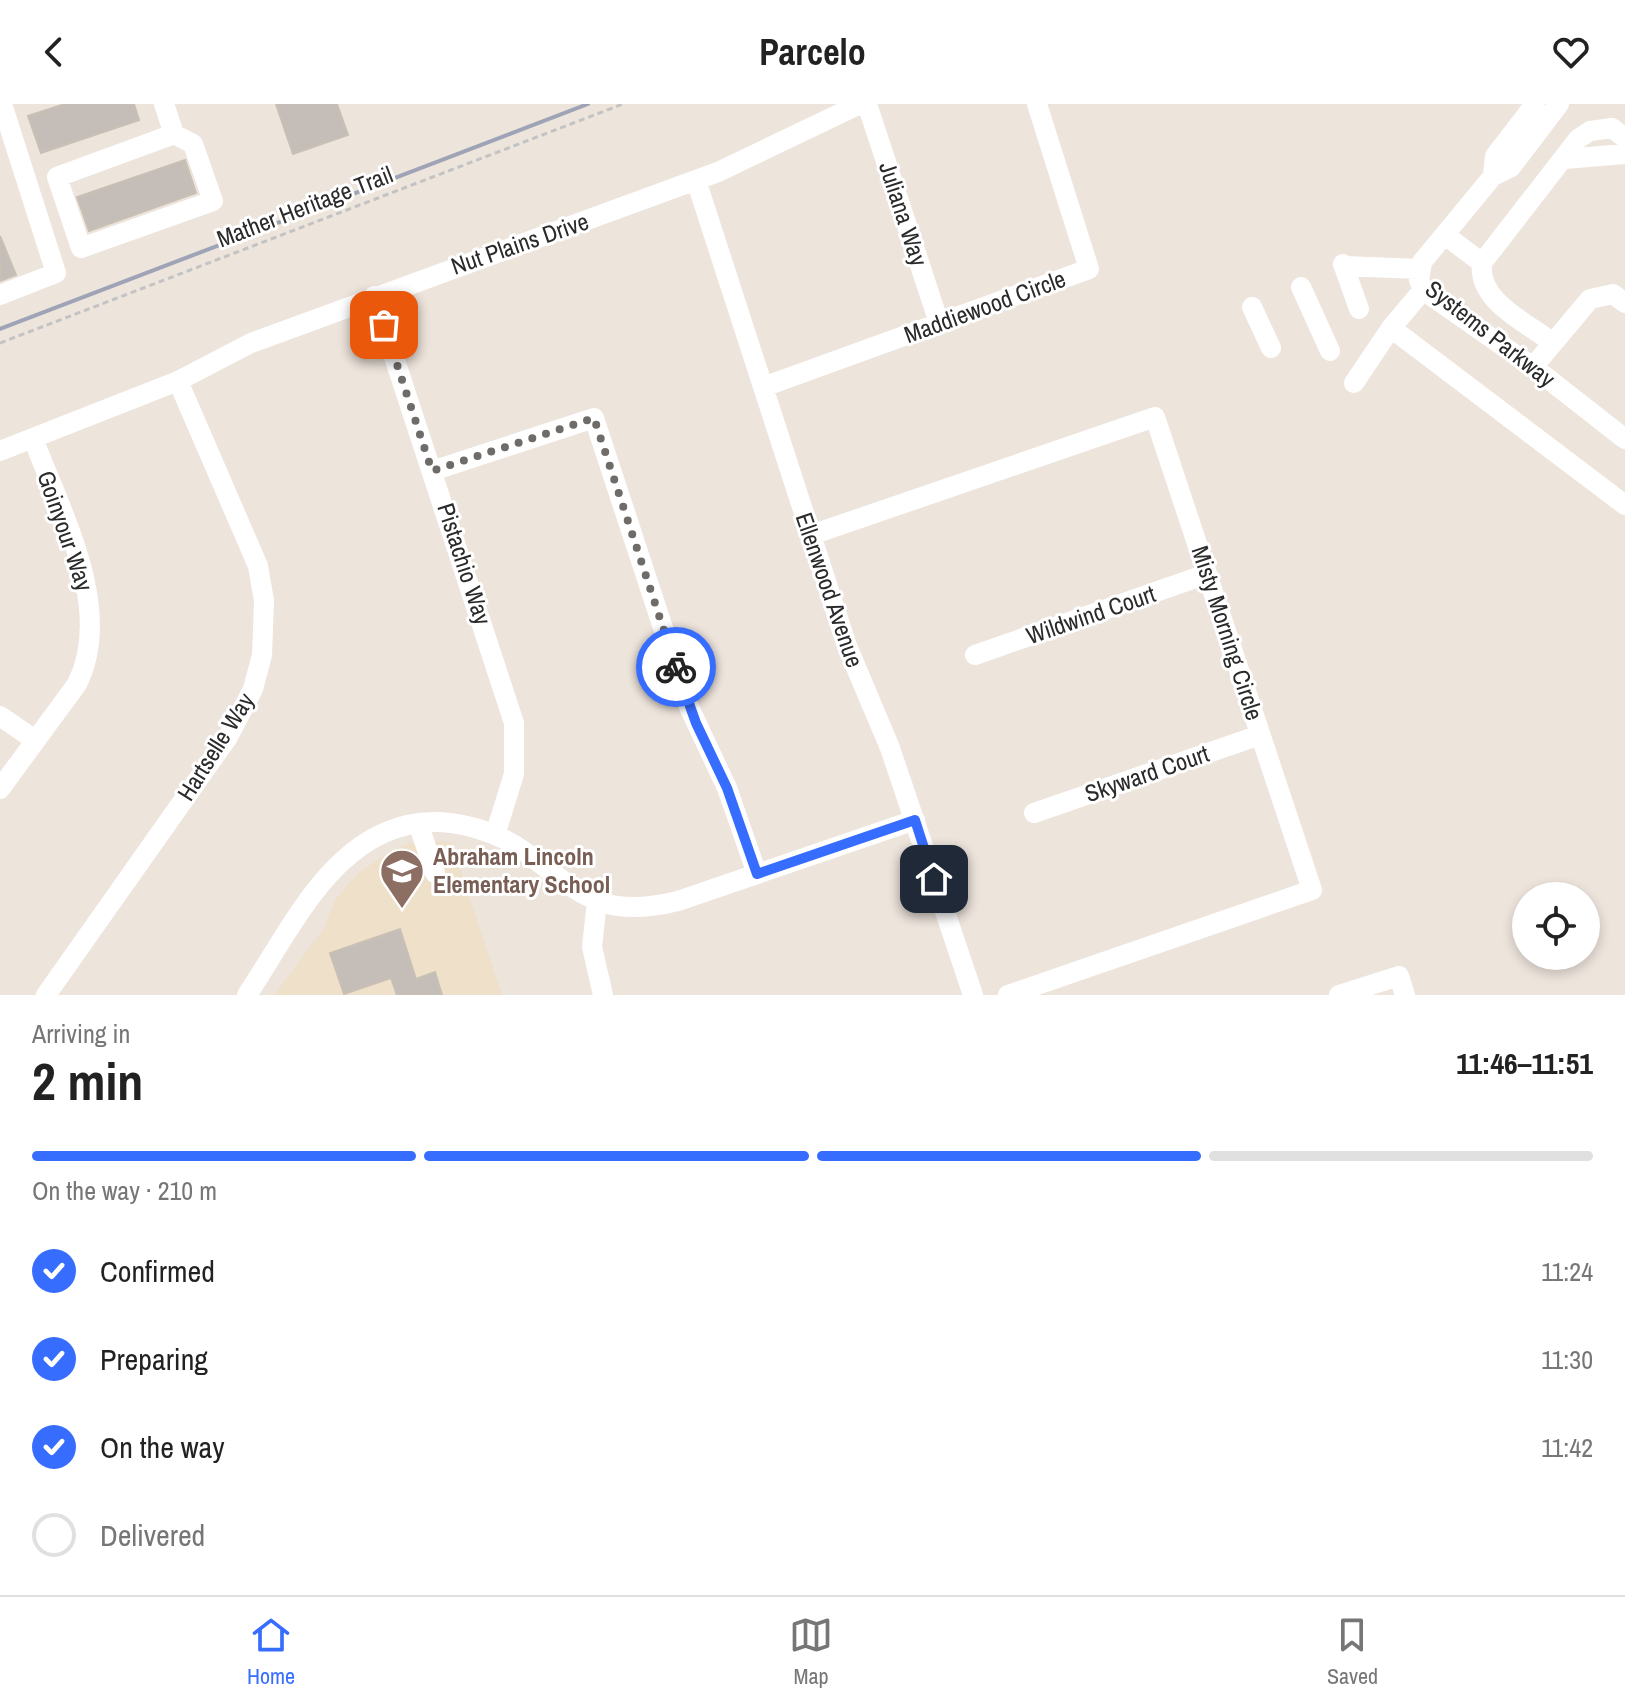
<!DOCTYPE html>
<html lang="en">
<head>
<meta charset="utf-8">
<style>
	:root { --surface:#fff; --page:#f6f6f6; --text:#222; --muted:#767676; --line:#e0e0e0; --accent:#376dff }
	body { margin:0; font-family:"Archivo Narrow",sans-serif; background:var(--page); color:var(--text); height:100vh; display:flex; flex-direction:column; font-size:30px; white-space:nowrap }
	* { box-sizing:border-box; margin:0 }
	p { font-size:26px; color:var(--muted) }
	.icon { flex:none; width:44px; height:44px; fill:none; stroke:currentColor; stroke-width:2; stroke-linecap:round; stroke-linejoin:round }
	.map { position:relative; height:891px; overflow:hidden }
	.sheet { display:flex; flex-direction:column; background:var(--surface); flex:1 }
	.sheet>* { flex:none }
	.fabs { position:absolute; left:1512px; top:778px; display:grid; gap:16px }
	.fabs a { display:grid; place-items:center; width:88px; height:88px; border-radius:50%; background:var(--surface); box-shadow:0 4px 12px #0003; font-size:40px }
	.pin { position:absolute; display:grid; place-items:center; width:68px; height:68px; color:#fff; margin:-34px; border-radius:16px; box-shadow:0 4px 12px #0006 }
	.courier { position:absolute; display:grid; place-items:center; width:80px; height:80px; margin:-40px; border:6px solid #376dff; border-radius:50%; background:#fff; color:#222; box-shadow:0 2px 10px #0007 }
	.headline em { font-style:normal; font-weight:700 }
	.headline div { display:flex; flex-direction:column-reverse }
	.headline { display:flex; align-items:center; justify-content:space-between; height:136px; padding:0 32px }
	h1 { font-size:52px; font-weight:700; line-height:60px }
	.bar { display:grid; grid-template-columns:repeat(4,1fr); gap:12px 8px; align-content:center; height:96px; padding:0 32px }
	.bar i { height:10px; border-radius:6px; background:var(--line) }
	.bar .current { background:var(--accent) }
	.bar p { grid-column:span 4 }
	ol { padding:0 32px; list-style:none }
	li { display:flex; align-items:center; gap:24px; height:88px }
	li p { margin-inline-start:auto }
	li .icon { padding:8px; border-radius:50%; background:var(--accent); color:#fff; stroke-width:4 }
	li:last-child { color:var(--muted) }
	li i { width:44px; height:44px; border:4px solid var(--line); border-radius:50% }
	header { display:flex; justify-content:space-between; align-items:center; height:104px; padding:0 32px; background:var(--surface); font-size:36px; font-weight:700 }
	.menu { display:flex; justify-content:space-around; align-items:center; height:112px; border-top:2px solid var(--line); background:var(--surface); font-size:22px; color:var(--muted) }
	.menu a { display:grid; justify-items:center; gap:4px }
	.menu .current { color:var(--accent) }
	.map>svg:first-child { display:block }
</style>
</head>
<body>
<header><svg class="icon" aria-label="back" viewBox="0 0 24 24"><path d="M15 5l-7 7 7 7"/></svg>Parcelo<svg class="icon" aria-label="heart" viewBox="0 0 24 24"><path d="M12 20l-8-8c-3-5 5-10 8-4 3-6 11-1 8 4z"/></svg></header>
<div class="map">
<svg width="1625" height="891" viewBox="0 0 1625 891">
	<rect width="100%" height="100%" fill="#ede4dc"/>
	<path fill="#efe0ca" d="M435 737 451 738 502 891H274L324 824 335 796 357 770 389 748 407 740Z"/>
	<path fill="#c5beb8" stroke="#c9c0b5" stroke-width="2" d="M65 0H134L139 16 41 49 28 12Z
		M276 0H337L348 31 293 50Z
		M185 56 196 89 89 127 77 93Z
		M0 132 16 171 0 177Z
		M400 825 416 875 435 868 442 891H397L391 874 344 890 330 849Z"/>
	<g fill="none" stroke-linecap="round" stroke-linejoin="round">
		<path stroke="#c3c3c3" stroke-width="3" stroke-dasharray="6 4" stroke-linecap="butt" d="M0 239 623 0"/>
		<path stroke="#fff" stroke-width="20" d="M164 0 174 30 193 40 213 97 81 144 57 73 174 30
			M867 0 939 219
			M1559 0 1511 63 1493 72 1422 158 1419 176 1423 186 1533 263 1625 335
			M1565 55 1625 50
			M1493 72 1495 52 1535 0
			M696 76 847 542 890 644 973 891
			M1445 131 1482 159C1477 197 1526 218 1553 239
			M1482 159 1578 35 1590 27 1612 24 1625 34
			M1343 160 1359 205
			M1344 162 1419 165
			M1301 183 1330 247
			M0 191 56 169 2 0
			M374 192 514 619V670L495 731
			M1252 203 1271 244
			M1391 224 1423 186
			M1533 263 1590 195 1613 190 1625 199
			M1354 279 1391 224 1625 401
			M763 283 1089 165 1037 0
			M0 347 178 277 251 239 718 68 860 0
			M432 367 594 314 689 603 727 684 757 770
			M811 431 1155 313 1312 786 1008 891
			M975 551 1207 470
			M0 612 35 636
			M0 685 77 580C115 504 60 407 33 334
			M1034 709 1260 631
			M418 719 435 769
			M597 797 592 843 603 891
			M46 891 228 633 253 585 262 551 264 497 258 462 178 277
			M247 891C294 821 340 714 440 718 470 720 501 730 525 748 582 790 601 816 678 797L915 716
			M1339 891 1399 872 1405 891"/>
		<path stroke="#9ea4b6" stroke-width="4" d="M0 225 588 0"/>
	</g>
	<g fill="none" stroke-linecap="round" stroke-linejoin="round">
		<path stroke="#6e6b68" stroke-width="8" stroke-dasharray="0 14.4" d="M384 221 432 367 594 314 676 563"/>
		<path stroke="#376dff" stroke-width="10" d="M676 563 696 619 727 684 757 770 915 716 934 775"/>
	</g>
	<defs>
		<g id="school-pin" transform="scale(2.3)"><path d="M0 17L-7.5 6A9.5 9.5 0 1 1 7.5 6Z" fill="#8d6e63" stroke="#fff"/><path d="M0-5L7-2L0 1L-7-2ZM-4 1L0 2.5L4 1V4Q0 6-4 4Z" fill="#fff"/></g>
	</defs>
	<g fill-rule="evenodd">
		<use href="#school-pin" x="402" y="767"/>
	</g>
	<g text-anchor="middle" stroke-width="6" stroke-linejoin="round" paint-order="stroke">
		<g font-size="24" fill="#2a2a2a" stroke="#fff">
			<text transform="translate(305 103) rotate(-21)" y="8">Mather Heritage Trail</text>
			<text transform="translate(903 110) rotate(72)" y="8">Juliana Way</text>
			<text transform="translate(520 140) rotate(-19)" y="8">Nut Plains Drive</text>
			<text transform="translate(985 203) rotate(-20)" y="8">Maddiewood Circle</text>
			<text transform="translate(1490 230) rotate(38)" y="8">Systems Parkway</text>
			<text transform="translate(65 427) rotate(71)" y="8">Goinyour Way</text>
			<text transform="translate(464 460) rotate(72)" y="8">Pistachio Way</text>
			<text transform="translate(829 486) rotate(71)" y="8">Ellenwood Avenue</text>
			<text transform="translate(1091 511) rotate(-19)" y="8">Wildwind Court</text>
			<text transform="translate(1227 529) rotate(72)" y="8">Misty Morning Circle</text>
			<text transform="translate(216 643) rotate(-58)" y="8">Hartselle Way</text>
			<text transform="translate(1147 670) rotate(-19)" y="8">Skyward Court</text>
		</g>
		<g font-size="24" font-weight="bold" fill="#785e54" stroke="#fff" text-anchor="start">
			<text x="433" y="761">Abraham Lincoln<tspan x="433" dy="28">Elementary School</tspan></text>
		</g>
	</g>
</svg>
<div class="fabs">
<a><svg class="icon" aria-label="locate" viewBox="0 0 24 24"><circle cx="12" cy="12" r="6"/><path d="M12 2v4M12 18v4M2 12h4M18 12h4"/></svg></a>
</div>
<div class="pin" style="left:384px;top:221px;background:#ea580c"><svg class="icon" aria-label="bag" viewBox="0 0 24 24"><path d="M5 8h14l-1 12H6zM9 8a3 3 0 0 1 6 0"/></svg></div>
<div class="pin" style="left:934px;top:775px;background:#1f2937"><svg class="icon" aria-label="home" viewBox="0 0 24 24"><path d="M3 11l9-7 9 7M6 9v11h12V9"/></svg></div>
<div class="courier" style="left:676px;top:563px"><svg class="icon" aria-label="bike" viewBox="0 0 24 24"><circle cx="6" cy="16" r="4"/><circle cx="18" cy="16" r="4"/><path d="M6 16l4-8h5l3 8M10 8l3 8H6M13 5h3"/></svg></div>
</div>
<section class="sheet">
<div class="headline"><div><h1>2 min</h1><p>Arriving in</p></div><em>11:46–11:51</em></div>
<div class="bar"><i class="current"></i><i class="current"></i><i class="current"></i><i></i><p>On the way · 210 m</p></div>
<ol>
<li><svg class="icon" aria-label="check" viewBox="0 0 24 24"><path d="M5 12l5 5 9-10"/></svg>Confirmed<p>11:24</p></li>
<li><svg class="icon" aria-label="check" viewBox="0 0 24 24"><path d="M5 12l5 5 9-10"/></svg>Preparing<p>11:30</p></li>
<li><svg class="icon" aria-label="check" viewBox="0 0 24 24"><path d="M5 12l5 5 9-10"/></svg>On the way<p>11:42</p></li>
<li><i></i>Delivered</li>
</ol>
</section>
<nav class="menu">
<a class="current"><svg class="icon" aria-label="home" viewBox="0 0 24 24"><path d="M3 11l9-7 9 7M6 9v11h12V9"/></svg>Home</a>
<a><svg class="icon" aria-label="map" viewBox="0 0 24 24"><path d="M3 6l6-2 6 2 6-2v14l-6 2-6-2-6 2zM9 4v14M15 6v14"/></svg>Map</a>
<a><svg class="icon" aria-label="saved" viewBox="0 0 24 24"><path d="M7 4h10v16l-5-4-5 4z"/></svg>Saved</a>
</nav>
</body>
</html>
